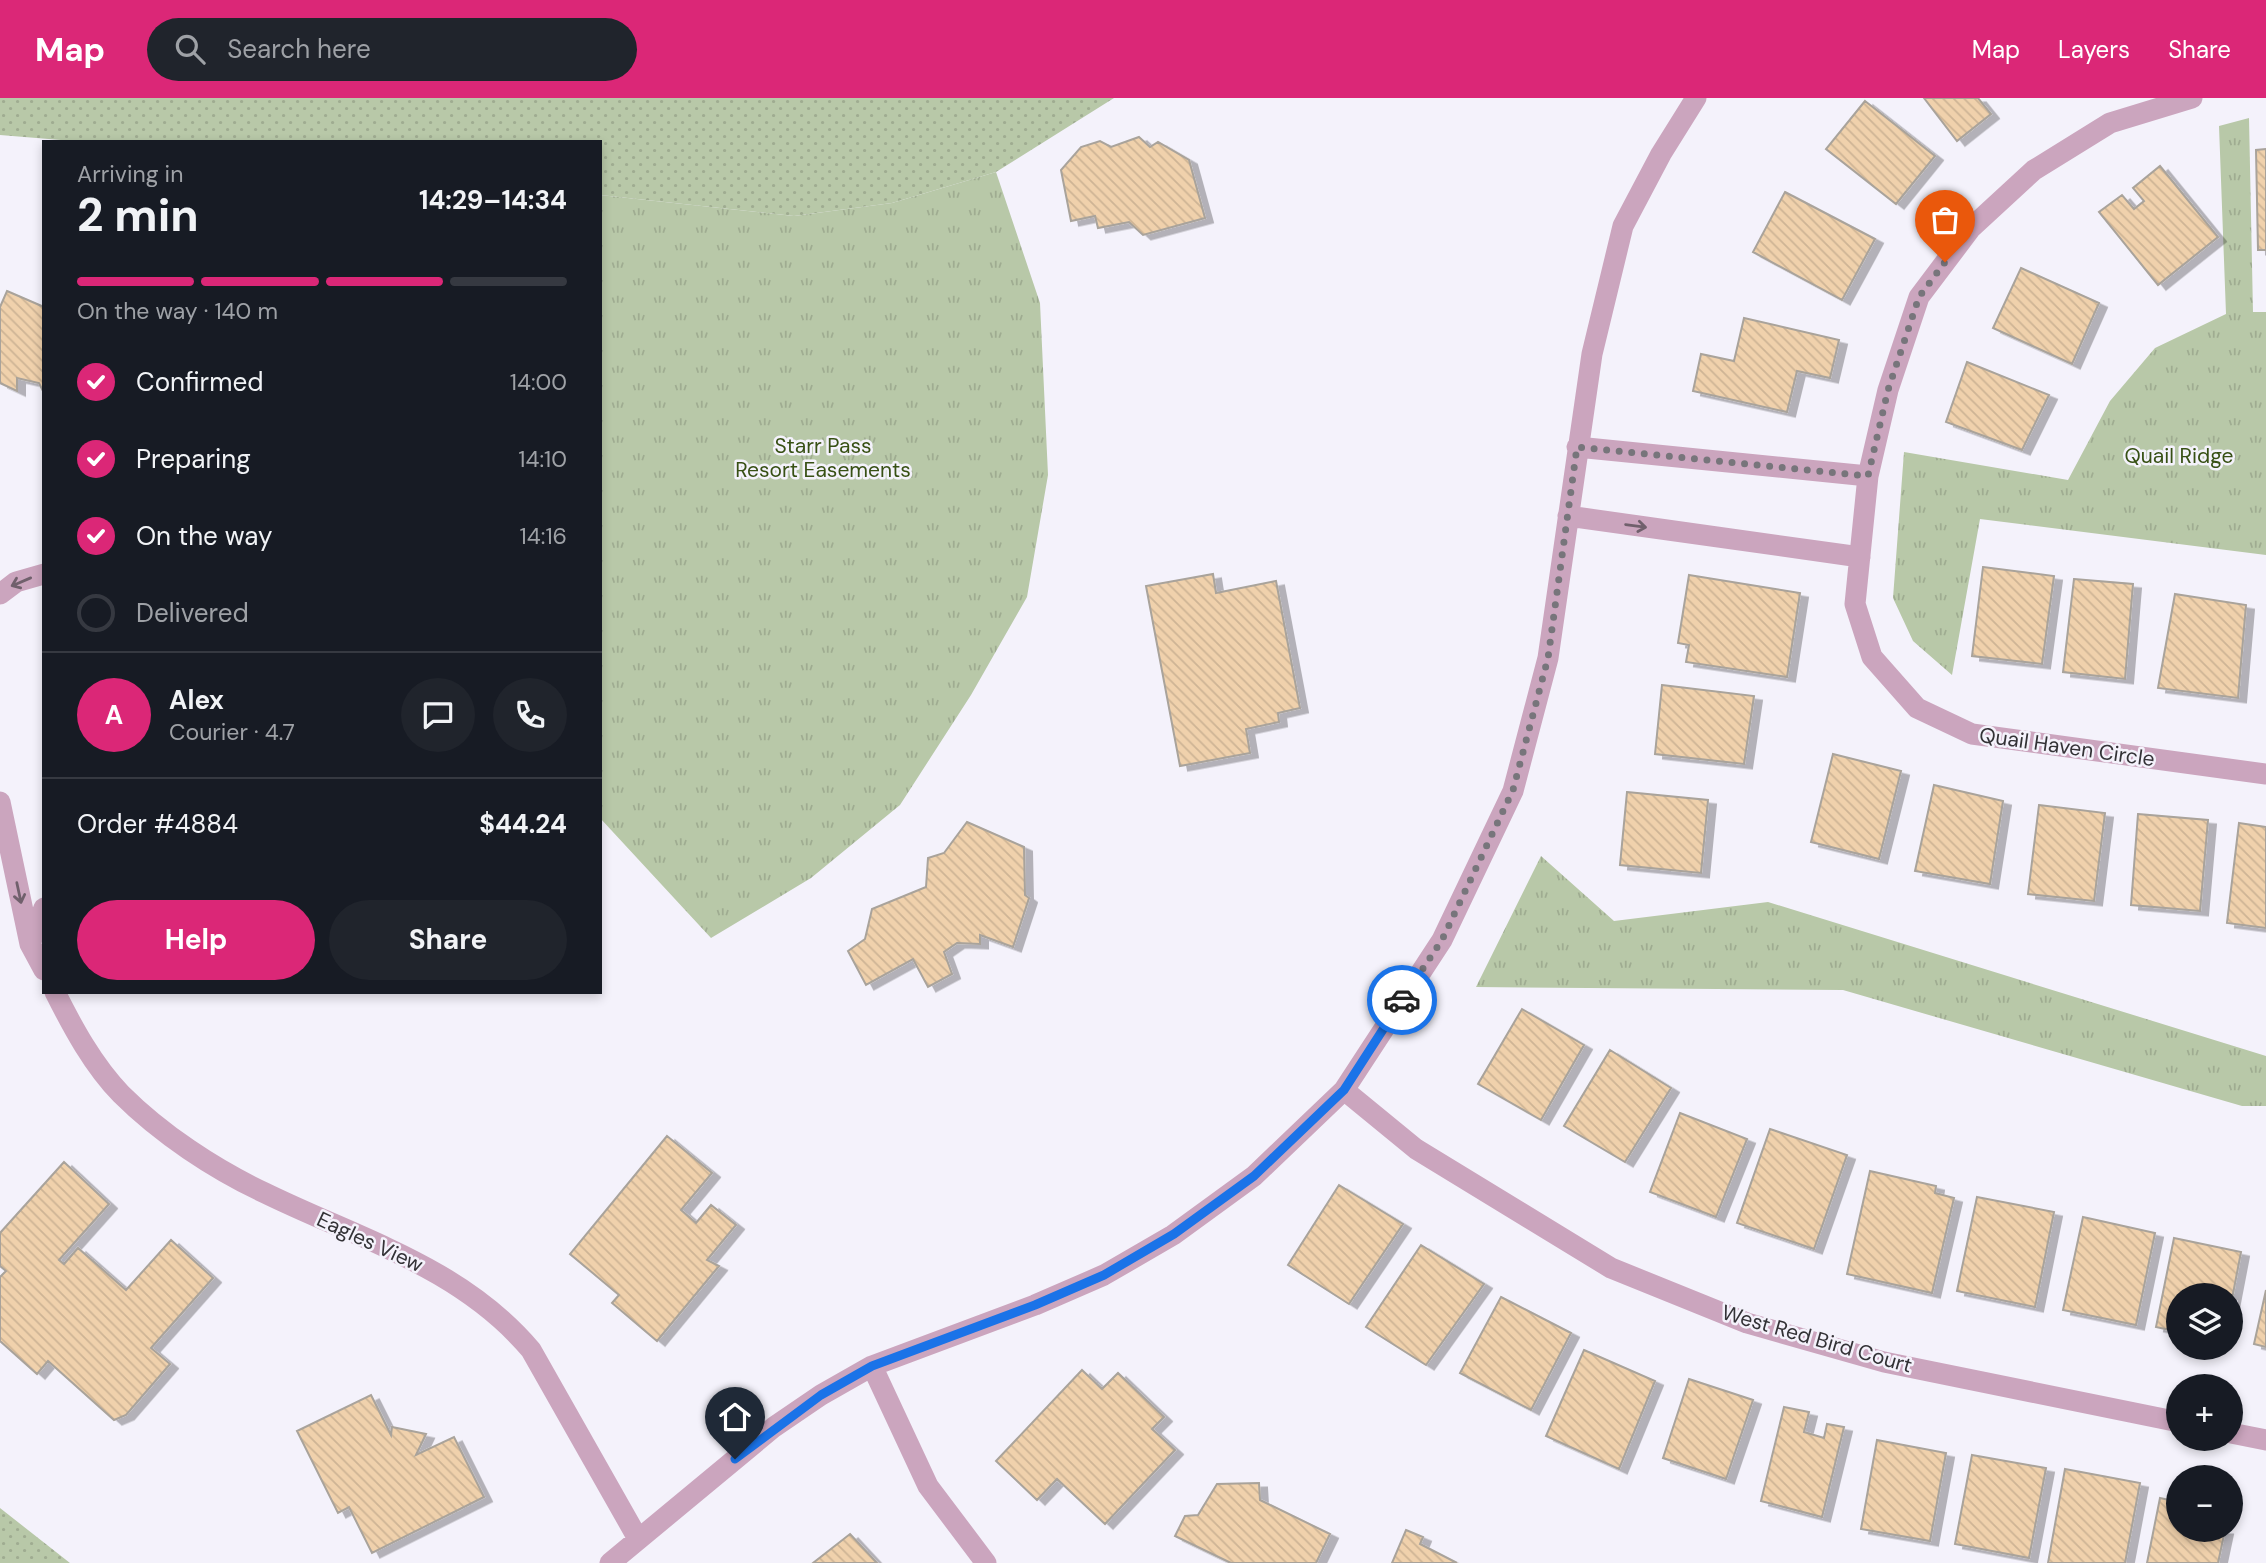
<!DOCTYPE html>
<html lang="en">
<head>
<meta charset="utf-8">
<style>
	:root { --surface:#171b24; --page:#20242c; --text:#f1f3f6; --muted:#9ea1a6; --line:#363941; --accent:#db2777 }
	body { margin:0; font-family:"DM Sans",sans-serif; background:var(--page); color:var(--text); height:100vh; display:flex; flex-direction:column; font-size:26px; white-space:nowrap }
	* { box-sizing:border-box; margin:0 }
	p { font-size:23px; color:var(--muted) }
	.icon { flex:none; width:38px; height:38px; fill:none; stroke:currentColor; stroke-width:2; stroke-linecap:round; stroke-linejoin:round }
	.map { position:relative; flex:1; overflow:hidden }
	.details { position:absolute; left:42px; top:42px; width:560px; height:854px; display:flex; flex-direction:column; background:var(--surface); border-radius:0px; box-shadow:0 4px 10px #0003 }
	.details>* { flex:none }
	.controls { position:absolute; left:2166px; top:1185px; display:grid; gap:14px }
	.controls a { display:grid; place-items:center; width:77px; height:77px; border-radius:50%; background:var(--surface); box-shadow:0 4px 10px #0003; font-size:35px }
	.pin { position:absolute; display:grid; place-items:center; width:60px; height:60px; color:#fff; margin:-72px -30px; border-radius:50% 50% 50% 0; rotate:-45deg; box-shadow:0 0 7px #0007 }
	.pin .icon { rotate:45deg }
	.courier { position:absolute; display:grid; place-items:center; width:70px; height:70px; margin:-35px; border:5px solid #1a73e8; border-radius:50%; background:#fff; color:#222; box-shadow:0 2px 9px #0007 }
	.headline em { font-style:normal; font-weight:700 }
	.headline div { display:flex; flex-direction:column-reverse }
	.headline { display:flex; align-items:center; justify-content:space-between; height:119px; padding:0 35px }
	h1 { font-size:46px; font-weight:700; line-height:52px }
	.bar { display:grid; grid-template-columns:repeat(4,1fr); gap:10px 7px; align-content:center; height:84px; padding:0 35px }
	.bar i { height:9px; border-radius:5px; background:var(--line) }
	.bar .selected { background:var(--accent) }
	.bar p { grid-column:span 4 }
	.line { display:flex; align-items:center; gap:18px; padding:0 35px; border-top:2px solid var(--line) }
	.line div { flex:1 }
	.round { display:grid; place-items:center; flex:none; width:74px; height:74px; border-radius:37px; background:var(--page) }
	ol { padding:0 35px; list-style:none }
	li { display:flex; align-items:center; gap:21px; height:77px }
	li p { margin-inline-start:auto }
	li .icon { padding:7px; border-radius:50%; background:var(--accent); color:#fff; stroke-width:4 }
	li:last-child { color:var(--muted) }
	li i { width:38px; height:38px; border:4px solid var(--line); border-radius:50% }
	.action { display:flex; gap:14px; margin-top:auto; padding:14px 35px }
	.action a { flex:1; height:80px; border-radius:42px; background:var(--accent); color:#fff; font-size:28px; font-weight:700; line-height:80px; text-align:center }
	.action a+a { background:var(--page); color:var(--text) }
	header { display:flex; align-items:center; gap:42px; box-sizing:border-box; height:98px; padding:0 35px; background:var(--accent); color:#fff }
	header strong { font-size:33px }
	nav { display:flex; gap:38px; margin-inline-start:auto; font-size:24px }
	.search { width:490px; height:63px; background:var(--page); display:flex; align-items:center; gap:18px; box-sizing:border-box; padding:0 24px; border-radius:38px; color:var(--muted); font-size:26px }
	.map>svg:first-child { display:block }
</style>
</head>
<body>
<header>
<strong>Map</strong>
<div class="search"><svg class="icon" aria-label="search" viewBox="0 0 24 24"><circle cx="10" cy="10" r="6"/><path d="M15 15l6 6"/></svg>Search here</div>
<nav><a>Map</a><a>Layers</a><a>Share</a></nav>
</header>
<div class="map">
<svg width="2266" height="1465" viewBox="0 0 2266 1465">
	<defs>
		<pattern id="grass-dots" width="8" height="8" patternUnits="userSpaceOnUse" patternTransform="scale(1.75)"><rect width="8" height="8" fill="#b8c8a8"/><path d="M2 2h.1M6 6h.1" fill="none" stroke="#9fac91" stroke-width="1.8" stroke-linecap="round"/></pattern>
		<pattern id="park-tufts" width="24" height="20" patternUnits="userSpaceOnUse" patternTransform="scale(1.75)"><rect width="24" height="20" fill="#b8c8a8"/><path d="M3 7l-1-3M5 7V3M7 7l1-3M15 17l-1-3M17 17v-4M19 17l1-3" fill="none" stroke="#9fac91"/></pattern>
		<pattern id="building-back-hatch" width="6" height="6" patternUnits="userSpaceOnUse" patternTransform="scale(1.75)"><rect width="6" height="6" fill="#f0d1ac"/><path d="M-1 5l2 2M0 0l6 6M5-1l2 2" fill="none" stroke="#ceb495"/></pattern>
		<filter id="shadow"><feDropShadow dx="8" dy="4.5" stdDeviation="0" flood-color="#0004"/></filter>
	</defs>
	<rect width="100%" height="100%" fill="#f4f2fb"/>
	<path fill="url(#grass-dots)" d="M0 0H1114L996 74 892 105 794 118 600 97V44H85L0 37Z
		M0 1410 70 1465H0Z"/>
	<path fill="url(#park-tufts)" d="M2249 20 2253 214H2266V457L1980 421 1952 577 1913 543 1893 500 1904 354 2068 382 2110 303 2155 250 2226 216 2219 28Z
		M996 74 1040 205 1048 377 1027 499 971 597 900 707 811 780 711 840 600 720V97L794 118 892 105Z
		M1541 758 1614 823 1768 804 2266 958V1008H2242L1843 892 1476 889Z"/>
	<path fill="url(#building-back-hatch)" stroke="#a9a39b" stroke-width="2" filter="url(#shadow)" d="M1924 0H1978L1991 16 1957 43Z
		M1865 3 1935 58 1896 106 1826 51Z
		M1139 39 1150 49 1158 44 1189 62 1205 120 1143 137 1129 124 1098 130 1095 118 1071 123 1061 72 1081 49 1100 43 1111 49Z
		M2266 51V152H2258L2256 52Z
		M2160 68 2218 139 2158 187 2099 114 2122 97 2134 111 2144 103 2133 90Z
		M1785 94 1875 141 1842 202 1753 154Z
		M2021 170 2099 205 2072 266 1993 230Z
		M7 193 44 209V295L39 285 17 280V293L0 285V209Z
		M1744 220 1839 242 1830 280 1797 273 1787 314 1693 293 1701 256 1734 263Z
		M1967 264 2049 297 2022 352 1946 324Z
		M1983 469 2054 478 2042 566 1972 558Z
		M1213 476 1216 495 1276 483 1300 610 1278 615 1279 624 1246 631 1250 655 1180 668 1146 488Z
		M1689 477 1800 495 1787 579 1686 564 1689 547 1678 545Z
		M2074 481 2133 486 2125 581 2063 574Z
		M2175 496 2246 507 2238 600 2158 590Z
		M1662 587 1754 598 1744 666 1655 656Z
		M1833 656 1901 673 1879 761 1811 744Z
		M1934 687 2003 703 1990 786 1915 773Z
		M1627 694 1708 702 1701 775 1620 767Z
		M2039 707 2105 715 2094 803 2028 796Z
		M2138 716 2208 722 2200 813 2131 807Z
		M967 724 1024 749 1025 797 1029 800 1013 849 980 837V846L957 845 944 854 952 876 928 889 913 861 866 887 848 853 865 841 872 811 926 789 928 760 944 755Z
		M2239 725 2266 729V830L2227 825Z
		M1522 911 1584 947 1541 1022 1478 986Z
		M1610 952 1671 990 1625 1064 1564 1028Z
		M1680 1015 1747 1041 1716 1119 1650 1094Z
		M1770 1031 1847 1057 1814 1151 1737 1125Z
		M667 1038 712 1075 681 1112 696 1125 711 1107 736 1127 707 1162 719 1168 657 1243 612 1205 619 1197 570 1156Z
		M64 1064 109 1106 59 1162 64 1166 78 1150 126 1192 171 1142 213 1180 151 1250 170 1266 126 1317 114 1322 48 1263 37 1276 0 1243V1179L6 1173 0 1168V1135Z
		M1870 1073 1936 1088 1935 1095 1954 1100 1932 1195 1847 1176Z
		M1339 1087 1403 1126 1349 1206 1288 1167Z
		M1977 1099 2054 1114 2035 1209 1957 1193Z
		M2083 1119 2155 1135 2136 1227 2063 1212Z
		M2174 1140 2241 1154 2231 1206V1197H2179V1234L2156 1229Z
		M1421 1147 1484 1186 1426 1267 1366 1229Z
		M2266 1192V1249L2254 1246Z
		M1501 1199 1571 1235 1531 1312 1460 1275Z
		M1584 1252 1655 1283 1619 1371 1546 1338Z
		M1082 1272 1102 1291 1118 1275 1164 1319 1152 1331 1175 1352 1105 1426 1057 1381 1037 1402 996 1363Z
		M1689 1281 1753 1302 1726 1381 1663 1360Z
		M371 1297 391 1337 392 1329 426 1336 416 1357 454 1339 484 1399 372 1455 349 1409 338 1415 297 1333Z
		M1784 1309 1809 1314 1804 1334 1824 1340 1827 1326 1844 1329 1822 1419 1761 1403Z
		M1877 1342 1946 1355 1930 1443 1861 1431Z
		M1972 1357 2046 1370 2029 1460 1955 1446Z
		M2065 1371 2140 1385 2125 1465H2048Z
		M1259 1385 1260 1402 1330 1436 1316 1465H1231L1175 1438 1185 1418 1198 1417 1217 1386Z
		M2160 1400 2179 1404V1432H2225L2218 1465H2147Z
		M1406 1432 1423 1439 1420 1446 1457 1465H1392Z
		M850 1436 877 1465H813Z"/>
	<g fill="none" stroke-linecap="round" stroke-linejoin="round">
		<path stroke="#cba5be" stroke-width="21" d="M2192 0 2110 25 2034 72 1971 130 1919 199 1888 292 1868 378 1855 506 1872 559 1917 610 1972 636 2266 676
			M1577 349 1868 378
			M1568 418 1860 459
			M0 496 16 484 44 476
			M0 704 30 846 44 872
			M30 846 44 810
			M55 894C73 930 93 967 121 996 161 1036 214 1071 265 1095 359 1141 461 1169 531 1252L637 1439
			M1344 992 1416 1051 1611 1170 1747 1225 1884 1264 2179 1324
			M872 1268 928 1388 986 1465
			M2231 1335 2266 1342
			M610 1465 774 1329 821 1297 872 1268 1035 1207 1104 1177 1173 1137 1254 1078 1344 992 1442 842 1513 693 1548 560 1592 256 1623 128 1661 56 1696 0"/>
	</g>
	<defs><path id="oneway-shaft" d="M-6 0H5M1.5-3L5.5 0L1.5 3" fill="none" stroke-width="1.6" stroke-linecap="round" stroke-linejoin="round" transform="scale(1.75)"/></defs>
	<g stroke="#70606c">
		<use href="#oneway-shaft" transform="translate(1636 428) rotate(8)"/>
		<use href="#oneway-shaft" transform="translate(21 484) rotate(157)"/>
		<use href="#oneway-shaft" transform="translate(19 795) rotate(78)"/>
	</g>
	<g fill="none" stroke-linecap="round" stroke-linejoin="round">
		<path stroke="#77757b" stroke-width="7" stroke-dasharray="0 12.6" d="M1402 902 1442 842 1513 692 1548 560 1577 349 1868 378 1888 292 1919 199 1945 164"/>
		<path stroke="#1a73e8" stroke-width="9" d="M735 1361 821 1297 872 1268 1035 1207 1104 1177 1174 1136 1254 1078 1344 992 1402 902"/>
	</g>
	<g text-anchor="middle" stroke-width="5" stroke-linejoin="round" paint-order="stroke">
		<g font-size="21" fill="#375014" stroke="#f4f2fb">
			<text x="823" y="355">Starr Pass<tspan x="823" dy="24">Resort Easements</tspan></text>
			<text x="2179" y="365">Quail Ridge</text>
		</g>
		<g font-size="21" fill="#333236" stroke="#f4f2fb">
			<text transform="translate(2067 649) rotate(8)" y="7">Quail Haven Circle</text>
			<text transform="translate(370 1144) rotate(25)" y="7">Eagles View</text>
			<text transform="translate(1817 1241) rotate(16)" y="7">West Red Bird Court</text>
		</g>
	</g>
</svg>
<div class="controls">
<a><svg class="icon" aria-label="layers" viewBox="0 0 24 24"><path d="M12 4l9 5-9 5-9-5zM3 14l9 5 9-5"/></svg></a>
<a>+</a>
<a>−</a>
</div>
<div class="pin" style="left:1945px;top:164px;background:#ea580c"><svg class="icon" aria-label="bag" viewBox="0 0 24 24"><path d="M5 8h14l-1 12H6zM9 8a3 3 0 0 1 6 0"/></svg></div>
<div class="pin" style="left:735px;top:1361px;background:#1f2937"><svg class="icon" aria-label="home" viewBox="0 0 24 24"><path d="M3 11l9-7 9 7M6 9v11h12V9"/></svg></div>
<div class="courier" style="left:1402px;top:902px"><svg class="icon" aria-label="car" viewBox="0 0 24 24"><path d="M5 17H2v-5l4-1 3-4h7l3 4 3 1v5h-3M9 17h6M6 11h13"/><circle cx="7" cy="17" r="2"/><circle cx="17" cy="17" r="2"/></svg></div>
<section class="details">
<div class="headline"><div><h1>2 min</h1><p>Arriving in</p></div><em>14:29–14:34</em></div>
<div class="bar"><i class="selected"></i><i class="selected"></i><i class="selected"></i><i></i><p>On the way · 140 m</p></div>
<ol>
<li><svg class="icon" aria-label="check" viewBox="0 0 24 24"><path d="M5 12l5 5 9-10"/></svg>Confirmed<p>14:00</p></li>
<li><svg class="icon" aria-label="check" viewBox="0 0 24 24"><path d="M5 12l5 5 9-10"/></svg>Preparing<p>14:10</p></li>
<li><svg class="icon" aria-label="check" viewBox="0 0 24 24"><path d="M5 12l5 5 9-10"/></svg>On the way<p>14:16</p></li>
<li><i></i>Delivered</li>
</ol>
<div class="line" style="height:126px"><b class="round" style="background:var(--accent);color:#fff">A</b><div><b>Alex</b><p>Courier · 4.7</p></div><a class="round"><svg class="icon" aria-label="chat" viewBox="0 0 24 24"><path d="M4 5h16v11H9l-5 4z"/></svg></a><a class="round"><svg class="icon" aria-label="phone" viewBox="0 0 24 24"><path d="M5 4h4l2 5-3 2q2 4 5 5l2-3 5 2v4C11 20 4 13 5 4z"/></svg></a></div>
<div class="line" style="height:91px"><div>Order #4884</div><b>$44.24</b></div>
<div class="action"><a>Help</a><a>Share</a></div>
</section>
</div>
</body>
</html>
